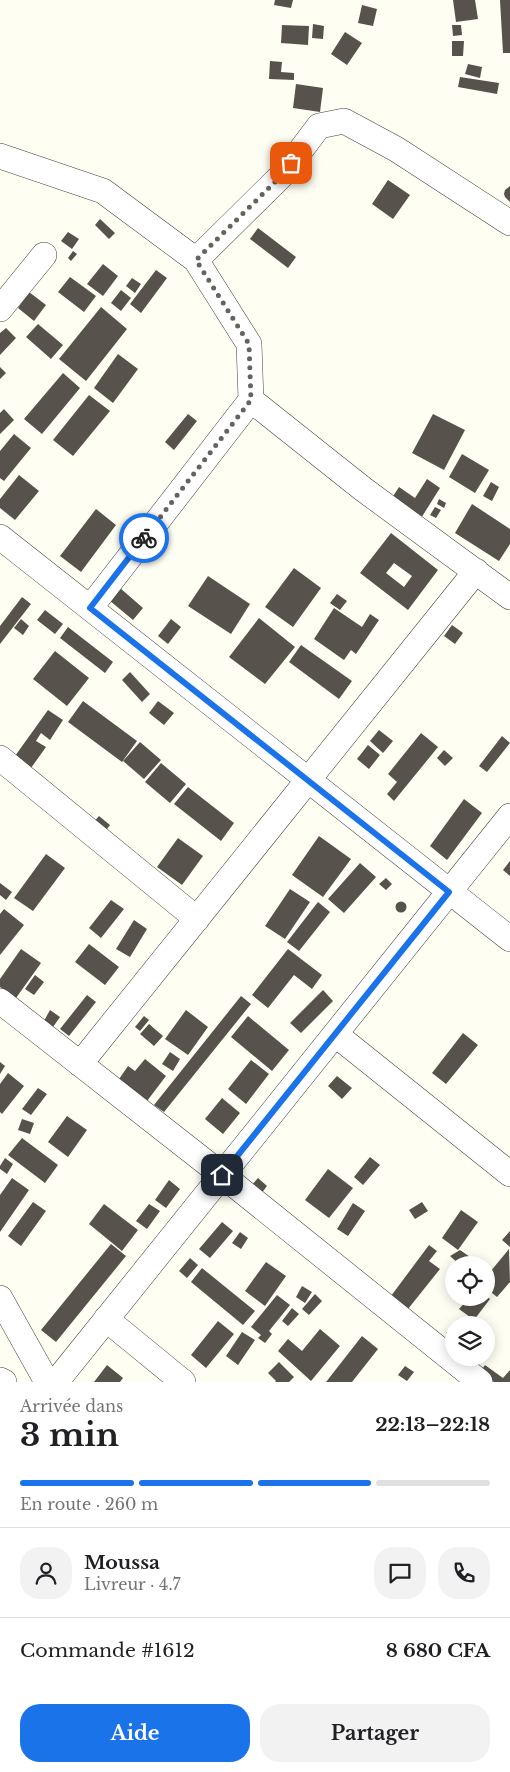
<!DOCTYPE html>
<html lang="fr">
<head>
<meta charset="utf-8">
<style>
	:root { --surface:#fff; --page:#f2f2f2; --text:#202124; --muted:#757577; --line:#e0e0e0; --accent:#1a73e8 }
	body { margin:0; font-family:"Libre Baskerville",serif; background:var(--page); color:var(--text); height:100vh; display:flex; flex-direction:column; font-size:19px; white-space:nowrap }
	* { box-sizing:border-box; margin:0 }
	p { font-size:16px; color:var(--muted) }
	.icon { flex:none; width:28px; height:28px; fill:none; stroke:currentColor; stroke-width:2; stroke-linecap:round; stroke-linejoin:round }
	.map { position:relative; height:1382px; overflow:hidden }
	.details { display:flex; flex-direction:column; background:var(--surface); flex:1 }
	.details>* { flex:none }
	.tools { position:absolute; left:445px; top:1256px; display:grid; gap:10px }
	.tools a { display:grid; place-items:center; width:50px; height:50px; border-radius:50%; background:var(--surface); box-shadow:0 2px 12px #0003; font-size:25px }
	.pin { position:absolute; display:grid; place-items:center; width:42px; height:42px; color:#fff; margin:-21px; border-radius:10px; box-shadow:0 2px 8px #0006 }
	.courier { position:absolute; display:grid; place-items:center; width:50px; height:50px; margin:-25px; border:4px solid #1a73e8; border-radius:50%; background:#fff; color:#222; box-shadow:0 1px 6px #0007 }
	.head em { font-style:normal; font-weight:800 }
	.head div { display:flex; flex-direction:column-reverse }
	.head { display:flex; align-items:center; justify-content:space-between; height:85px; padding:0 20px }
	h1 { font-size:32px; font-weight:800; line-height:38px }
	.bar { display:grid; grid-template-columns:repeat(4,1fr); gap:8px 5px; align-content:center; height:60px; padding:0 20px }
	.bar i { height:6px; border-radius:4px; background:var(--line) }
	.bar .active { background:var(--accent) }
	.bar p { grid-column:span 4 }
	.line { display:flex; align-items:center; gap:12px; padding:0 20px; border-top:1px solid var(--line) }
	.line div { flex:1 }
	.round { display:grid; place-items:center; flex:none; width:52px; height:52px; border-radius:20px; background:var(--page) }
	.primary-button { display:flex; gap:10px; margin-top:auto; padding:10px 20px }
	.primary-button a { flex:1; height:58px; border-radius:20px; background:var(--accent); color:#fff; font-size:20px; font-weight:800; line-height:58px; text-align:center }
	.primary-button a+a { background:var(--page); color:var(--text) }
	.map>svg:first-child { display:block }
</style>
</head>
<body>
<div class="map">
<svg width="510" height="1382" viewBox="0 0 510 1382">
	<rect width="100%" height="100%" fill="#fefef3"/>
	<path fill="#57534c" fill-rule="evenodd" d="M275 0H293L291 8 274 5Z
		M453 0H475L478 19 456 22Z
		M500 0H510V53H503Z
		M362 5 377 9 373 26 358 23Z
		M313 24 324 26 323 39 312 38Z
		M282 25 309 26 308 45 281 43Z
		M452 25H461L462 35 453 36Z
		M345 32 362 43 347 65 331 54Z
		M452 41H464L463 56H452Z
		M270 61 282 62 281 72 294 73V80L269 79Z
		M468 64 482 67 480 78 465 74Z
		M460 77 499 83 497 94 458 87Z
		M296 84 323 88 320 112 293 108Z
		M388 180 410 195 393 219 372 204Z
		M510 186V202L505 197 504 194 505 190Z
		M100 219 115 233 109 239 95 225Z
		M258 228 296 257 288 268 250 239Z
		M68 232 79 239 72 249 61 241Z
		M73 251 77 254 71 261 68 258Z
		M103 264 118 276 103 296 87 284Z
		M156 270 167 278 141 313 130 304Z
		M70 277 96 296 84 312 58 292Z
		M132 278 141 284 135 293 126 286Z
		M121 290 131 298 121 311 111 303Z
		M29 292 46 305 34 321 18 308Z
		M101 307 127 329 86 381 59 359Z
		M38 324 63 345 51 359 26 337Z
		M6 328 16 338 0 355V333Z
		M118 354 138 369 113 403 94 388Z
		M0 367 6 373 0 379Z
		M63 373 80 388 42 434 24 419Z
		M89 395 110 411 73 456 53 440Z
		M4 409 14 420 0 434V413Z
		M188 414 197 421 174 450 165 442Z
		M433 414 465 430 444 470 412 453Z
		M14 434 31 448 4 481 0 478V451Z
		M462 454 489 470 475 493 449 477Z
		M19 475 39 491 15 520 0 508V499Z
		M427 479 440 488 418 523 390 501 399 487 415 498Z
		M491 482 499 487 492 501 483 496Z
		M439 499 446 503 444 508 437 504Z
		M472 504 510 529V544L499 561 455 533Z
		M435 507 441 510 436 518 430 515Z
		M96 509 116 525 81 572 60 556Z
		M391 533 438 570 408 610 360 573ZM394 563 412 576 404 587 386 573Z
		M294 568 321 588 293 627 265 607Z
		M208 576 250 604 231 634 188 606Z
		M120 588 143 608 133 620 109 600Z
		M337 594 347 601 340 610 330 603Z
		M22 597 31 604 0 644V626Z
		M334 608 362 627 370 614 379 620 356 654 351 650 344 660 314 639Z
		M45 610 63 624 55 634 37 620Z
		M259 618 295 647 265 684 229 657Z
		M21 619 29 626 23 635 14 628Z
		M171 619 181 627 168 644 158 636Z
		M452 625 463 633 455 644 444 636Z
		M68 627 113 662 105 673 60 638Z
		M301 645 352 681 339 699 289 662Z
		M55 651 89 678 67 706 33 679Z
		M130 672 150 694 142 702 122 680Z
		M83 701 137 741 122 762 68 722Z
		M158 701 174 713 164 725 149 713Z
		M48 710 63 720 50 740 41 733 36 741 46 747 26 775 10 763Z
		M379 730 393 741 383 753 370 741Z
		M421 733 438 747 394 801 387 794 397 782 388 774Z
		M502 736 510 743 487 772 479 766Z
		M140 742 161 760 144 779 123 761Z
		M368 745 380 755 369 769 357 759Z
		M444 750 453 758 445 766 437 758Z
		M161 763 186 784 170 803 145 782Z
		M188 787 234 823 221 841 174 804Z
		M464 799 482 813 447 860 430 846Z
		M99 816 110 825 104 833 92 824Z
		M319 836 351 859 323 897 292 875Z
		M178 838 203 856 182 885 157 867Z
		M46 854 65 868 33 911 14 898Z
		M510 861V876L503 870Z
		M360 863 376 877 344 913 328 899Z
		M386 878 392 884 386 890 379 884Z
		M0 883 12 892 6 900 0 895Z
		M290 889 310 902 285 939 265 926Z
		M111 900 124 909 101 938 89 928Z
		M395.5 907a5.5 5.5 0 1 1 11 0a5.5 5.5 0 1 1-11 0Z
		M318 902 330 912 299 951 287 942Z
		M4 909 24 925 0 955V914Z
		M134 920 147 929 130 957 116 949Z
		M89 944 119 967 105 985 75 962Z
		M21 949 41 963 16 998 0 987V979Z
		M288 949 322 975 312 989 294 975 268 1008 252 995Z
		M35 975 44 982 34 995 25 989Z
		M323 990 333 1001 301 1033 290 1023Z
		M87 995 96 1002 69 1036 60 1029Z
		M241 996 251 1004 164 1112 154 1105Z
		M50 1010 60 1017 53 1027 44 1021Z
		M186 1010 208 1027 188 1055 165 1039Z
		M144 1016 149 1020 140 1031 135 1027Z
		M248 1016 289 1050 272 1071 231 1037Z
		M149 1024 163 1036 154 1046 140 1034Z
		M463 1033 478 1045 446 1084 432 1073Z
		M170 1052 180 1059 173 1071 162 1064Z
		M145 1059 166 1076 144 1105 119 1079 128 1066 135 1071Z
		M251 1060 269 1074 246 1104 228 1089Z
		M0 1062 5 1066 0 1074Z
		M8 1073 24 1086 2 1114 0 1112V1084Z
		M337 1076 352 1088 342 1099 328 1086Z
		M38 1088 47 1094 31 1115 22 1109Z
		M222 1098 240 1113 223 1134 205 1119Z
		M67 1116 87 1130 68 1157 48 1142Z
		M22 1119 34 1123 30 1134 18 1130Z
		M22 1138 58 1165 45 1183 8 1155Z
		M370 1157 380 1165 363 1185 354 1177Z
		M5 1158 13 1164 7 1174 0 1169V1166Z
		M328 1169 353 1188 329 1218 305 1200Z
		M12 1178 29 1190 0 1232V1195Z
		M258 1178 267 1186 261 1194 251 1186Z
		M169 1180 180 1189 166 1208 155 1200Z
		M33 1202 46 1211 21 1246 8 1236Z
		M422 1202 428 1211 415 1219 409 1210Z
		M353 1203 365 1211 348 1236 337 1229Z
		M104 1204 138 1230 122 1251 89 1224Z
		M149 1204 160 1211 147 1229 136 1221Z
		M461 1210 478 1222 458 1250 442 1238Z
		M222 1222 233 1231 210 1258 199 1249Z
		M510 1231V1247L502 1240Z
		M240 1232 248 1238 241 1249 232 1243Z
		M111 1244 126 1256 56 1342 41 1330Z
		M429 1245 437 1251 429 1261 440 1269 408 1309 391 1296Z
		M509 1249 510 1282 497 1297 486 1288V1269L490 1272Z
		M460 1250 470 1257 464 1265H460L450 1256Z
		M190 1258 198 1265 187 1278 179 1271Z
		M266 1262 286 1276 265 1306 245 1291Z
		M202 1268 255 1311 243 1325 191 1282Z
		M302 1286 312 1292 305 1303 296 1297Z
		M315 1294 322 1301 309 1315 302 1309Z
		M277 1295 290 1305 269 1331 272 1334 265 1343 258 1338 261 1335 251 1327Z
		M486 1296 490 1299 474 1320 459 1309 469 1298H486Z
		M292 1308 299 1314 288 1326 282 1321Z
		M459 1319 465 1325H454V1339L446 1333Z
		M218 1321 234 1334 206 1368 191 1355Z
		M320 1329 340 1346 311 1381 278 1351 288 1339 302 1351Z
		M242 1332 255 1340 238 1365 226 1356Z
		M362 1336 378 1349 352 1382H326Z
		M279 1362 294 1377 289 1382H275L276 1381 268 1373Z
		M107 1365 123 1378 120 1382H94Z
		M485 1365 503 1378 510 1370V1382H494L480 1372Z
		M405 1366 414 1372 407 1381 398 1375Z"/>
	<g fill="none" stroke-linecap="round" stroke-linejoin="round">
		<g stroke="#424242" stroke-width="26">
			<path id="street" d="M0 156 103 191 196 260 249 344 251 400 363 489 510 597
				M196 260 282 175 319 126 344 121 396 149 510 223
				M0 309 44 255
				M0 537 510 939
				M90 608 251 400
				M0 758 197 919
				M0 1001 222 1175 480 1382
				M335 1034 510 1174
				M80 1064 476 571
				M0 1298 47 1382
				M106 1319 183 1382
				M0 1380 4 1382
				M56 1382 510 816"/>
		</g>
		<use href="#street" stroke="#fff" stroke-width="25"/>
	</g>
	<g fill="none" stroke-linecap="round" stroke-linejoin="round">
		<path stroke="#63635f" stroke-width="5" stroke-dasharray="0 9" d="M144 538 251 400 249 344 196 260 282 175 291 163"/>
		<path stroke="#1a73e8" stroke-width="6" d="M144 538 90 608 449 892 222 1175"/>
	</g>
</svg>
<div class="tools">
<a><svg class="icon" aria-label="locate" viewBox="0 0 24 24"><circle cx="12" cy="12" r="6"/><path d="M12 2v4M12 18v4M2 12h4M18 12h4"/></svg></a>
<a><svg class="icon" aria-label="layers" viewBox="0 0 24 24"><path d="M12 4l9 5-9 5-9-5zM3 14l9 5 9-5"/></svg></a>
</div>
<div class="pin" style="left:291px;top:163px;background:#ea580c"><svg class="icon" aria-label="bag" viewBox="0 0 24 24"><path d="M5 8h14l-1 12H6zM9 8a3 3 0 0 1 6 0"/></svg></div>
<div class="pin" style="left:222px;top:1175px;background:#1f2937"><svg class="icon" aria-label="home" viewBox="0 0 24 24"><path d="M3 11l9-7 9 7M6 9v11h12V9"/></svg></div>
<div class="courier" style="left:144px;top:538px"><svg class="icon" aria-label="bike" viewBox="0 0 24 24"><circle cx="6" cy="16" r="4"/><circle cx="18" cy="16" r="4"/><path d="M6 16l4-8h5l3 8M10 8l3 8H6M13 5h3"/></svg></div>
</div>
<section class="details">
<div class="head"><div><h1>3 min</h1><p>Arrivée dans</p></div><em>22:13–22:18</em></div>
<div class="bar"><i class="active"></i><i class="active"></i><i class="active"></i><i></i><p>En route · 260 m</p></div>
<div class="line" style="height:90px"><a class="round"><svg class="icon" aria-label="person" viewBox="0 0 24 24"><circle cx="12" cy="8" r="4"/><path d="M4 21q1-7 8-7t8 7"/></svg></a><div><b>Moussa</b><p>Livreur · 4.7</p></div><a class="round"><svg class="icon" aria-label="chat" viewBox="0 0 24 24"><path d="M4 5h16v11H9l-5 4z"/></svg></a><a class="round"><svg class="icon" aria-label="phone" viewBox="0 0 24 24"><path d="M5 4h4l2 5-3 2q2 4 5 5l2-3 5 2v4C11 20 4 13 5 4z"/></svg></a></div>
<div class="line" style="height:65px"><div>Commande #1612</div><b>8 680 CFA</b></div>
<div class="primary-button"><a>Aide</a><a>Partager</a></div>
</section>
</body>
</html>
